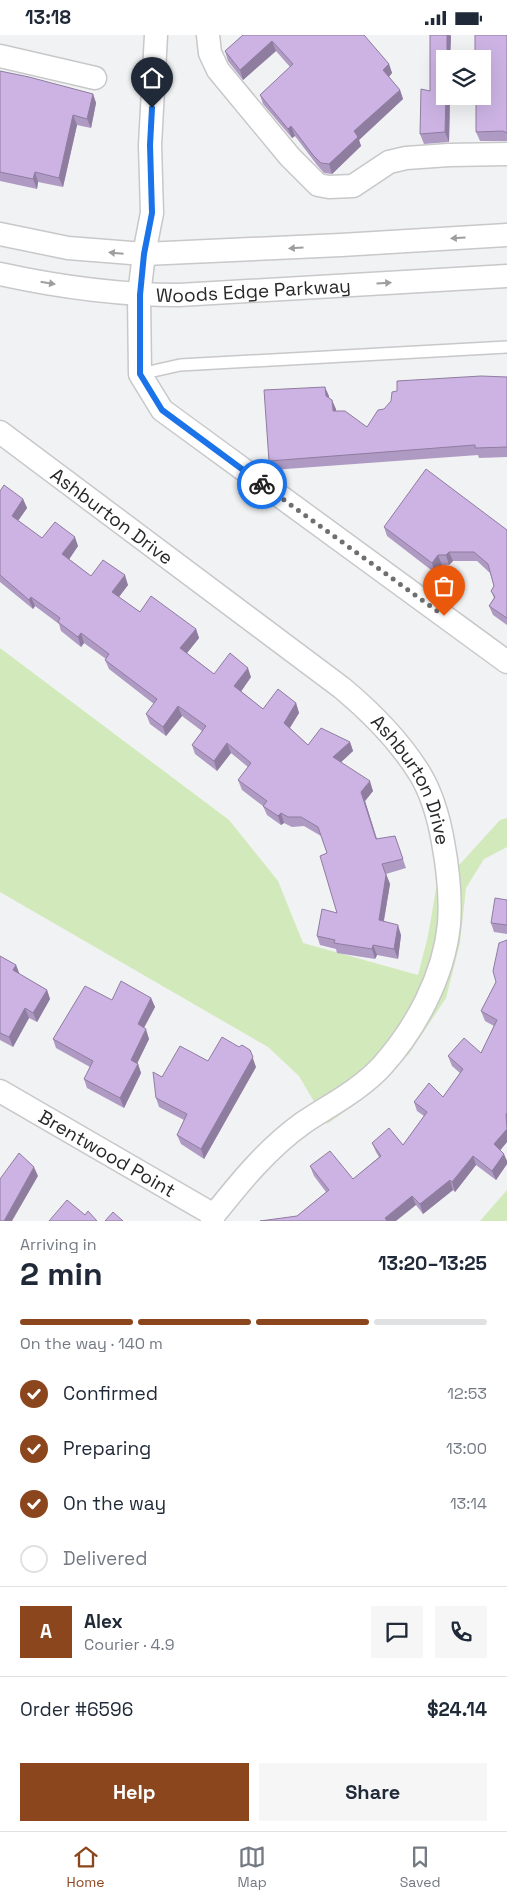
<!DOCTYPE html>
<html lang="en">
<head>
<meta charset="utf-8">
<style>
	:root { --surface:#fff; --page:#f6f6f7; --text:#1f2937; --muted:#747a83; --line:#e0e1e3; --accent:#8c461e }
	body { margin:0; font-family:"Space Grotesk",sans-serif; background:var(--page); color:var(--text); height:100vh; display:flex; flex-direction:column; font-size:19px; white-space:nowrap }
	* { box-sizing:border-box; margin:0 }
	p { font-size:16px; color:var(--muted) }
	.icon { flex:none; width:28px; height:28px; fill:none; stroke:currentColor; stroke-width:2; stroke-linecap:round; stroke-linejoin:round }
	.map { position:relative; height:1186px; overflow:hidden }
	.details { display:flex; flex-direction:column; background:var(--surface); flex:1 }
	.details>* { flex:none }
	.fabs { position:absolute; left:436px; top:15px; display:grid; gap:10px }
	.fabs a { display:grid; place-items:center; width:55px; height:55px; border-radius:0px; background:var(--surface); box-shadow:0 5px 20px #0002; font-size:25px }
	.pin { position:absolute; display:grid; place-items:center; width:42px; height:42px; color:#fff; margin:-51px -21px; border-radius:50% 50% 50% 0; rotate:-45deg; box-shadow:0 0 5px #0007 }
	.pin .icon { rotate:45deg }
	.courier { position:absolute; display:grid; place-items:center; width:50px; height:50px; margin:-25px; border:4px solid #1a73e8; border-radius:50%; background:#fff; color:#222; box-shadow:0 1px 6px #0007 }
	.summary em { font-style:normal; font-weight:800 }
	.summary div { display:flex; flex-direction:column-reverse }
	.summary { display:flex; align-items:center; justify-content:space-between; height:85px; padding:0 20px }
	h1 { font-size:32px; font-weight:800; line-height:38px }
	.bar { display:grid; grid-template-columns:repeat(4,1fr); gap:8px 5px; align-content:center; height:60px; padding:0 20px }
	.bar i { height:6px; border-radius:4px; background:var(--line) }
	.bar .selected { background:var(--accent) }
	.bar p { grid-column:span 4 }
	.line { display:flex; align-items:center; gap:12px; padding:0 20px; border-top:1px solid var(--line) }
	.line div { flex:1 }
	.round { display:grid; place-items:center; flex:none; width:52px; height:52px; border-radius:0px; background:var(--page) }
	ol { padding:0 20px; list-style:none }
	li { display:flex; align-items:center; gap:15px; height:55px }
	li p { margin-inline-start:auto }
	li .icon { padding:5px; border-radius:50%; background:var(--accent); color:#fff; stroke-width:4 }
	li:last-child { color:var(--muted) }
	li i { width:28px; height:28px; border:2px solid var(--line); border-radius:50% }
	.button { display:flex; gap:10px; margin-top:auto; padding:10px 20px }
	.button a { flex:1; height:58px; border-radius:0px; background:var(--accent); color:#fff; font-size:20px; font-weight:800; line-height:58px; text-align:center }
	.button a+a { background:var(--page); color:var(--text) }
	.status { display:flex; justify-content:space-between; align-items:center; height:35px; padding:0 25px; background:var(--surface); direction:ltr }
	.status svg { height:14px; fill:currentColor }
	.menu { display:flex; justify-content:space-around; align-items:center; height:70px; border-top:1px solid var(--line); background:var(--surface); font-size:14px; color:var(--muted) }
	.menu a { display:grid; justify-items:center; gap:2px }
	.menu .selected { color:var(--accent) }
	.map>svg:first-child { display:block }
</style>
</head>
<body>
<div class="status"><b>13:18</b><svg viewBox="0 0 49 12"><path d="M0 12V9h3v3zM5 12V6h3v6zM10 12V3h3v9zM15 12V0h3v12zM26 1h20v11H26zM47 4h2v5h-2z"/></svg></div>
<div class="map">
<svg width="507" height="1186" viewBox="0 0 507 1186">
	<rect width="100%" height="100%" fill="#f1f2f3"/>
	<path fill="#d2e9bc" d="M0 613 229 785 278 846 303 908 418 940 428 901 437 848 461 828 500 785 507 783V812L484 824 466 853 460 908 446 963 409 1019 357 1068 327 1089 299 1041 268 1012 0 857Z
		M507 1155V1186H480Z"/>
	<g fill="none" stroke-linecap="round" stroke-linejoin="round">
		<g stroke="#c8c8ca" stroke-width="14">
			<path id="service" d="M140 339 180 330 507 312"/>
		</g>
		<g stroke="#c8c8ca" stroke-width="25">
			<g id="minor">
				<path d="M156 0 150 110 152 178 144 219 139 260 140 339 162 375 507 627"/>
				<path d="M208 0 210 18 218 35 290 122 318 150 329 152 353 151 389 127 406 123 449 120 507 119"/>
				<path d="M0 21 95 43"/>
				<path d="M0 199 68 213 144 219 341 210 507 200"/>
				<path id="s1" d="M0 239C59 252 119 260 179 260L507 241"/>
				<path id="s2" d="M0 397 342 653C372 678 399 705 420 739 432 759 439 784 443 807 448 834 451 862 449 889 444 941 416 993 382 1031 360 1055 330 1070 303 1088 268 1113 241 1146 214 1180L212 1186"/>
				<path id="s3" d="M0 1056 214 1180"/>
			</g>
		</g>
		<use href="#service" stroke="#fff" stroke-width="11"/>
		<use href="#minor" stroke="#fff" stroke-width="22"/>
	</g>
	<path fill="#af9ac4" d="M243 0 389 29 392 38 389 42 400 55 403 64 359 105 361 111 332 139 324 138 317 130 295 101 292 103 263 69 260 60 290 32 276 16 243 45 228 26 225 16Z
		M430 0H450L451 1 450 24H445V61H450L449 107 424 109 420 99 430 56Z
		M507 0V106H480L476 97Z
		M0 36 93 59 96 68 91 93 77 90 63 152 38 147 37 154 0 146Z
		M507 342V422L479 423 478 420 272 435 269 426 336 374V376L367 392 384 374Z
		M0 456 23 464 27 473 18 486 42 503 78 511 69 524 91 541 128 550 119 562 140 577 196 594 199 603 187 618 214 639 251 642 241 656 263 674 296 668 299 678 290 693 308 710 350 707 353 716 341 727 373 756 365 766 377 804 395 801 406 833 386 839 390 849 384 886 401 900 398 924 377 920 375 924 337 918 336 914 320 910 317 901 337 878 327 818 321 801 304 791 292 792 284 788 281 790 267 780 263 771 242 755 238 745 248 732 231 718 217 736 195 719 192 710 202 696 182 681 166 701 150 689 146 679 154 669 109 634 105 625 106 624 84 608 81 612 61 596 59 589 35 571 33 574 0 547Z
		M384 492 507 495V590L493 580 489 571 494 563 491 556 494 551 490 538 477 526H453L449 530H442L435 538 387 501Z
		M507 865V899L494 897 491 888Z
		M507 905V1107L500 1115 507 1126V1129L496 1145 476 1130 455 1157 453 1155 423 1179 416 1170 297 1181 326 1157 314 1141 310 1131 353 1144 379 1122 376 1117 372 1108 403 1110 424 1081 417 1076 414 1067 443 1062 460 1038 452 1031 448 1021 481 1018 494 991 485 986 481 976 496 947Z
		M0 921 16 930 19 939 47 955 50 964 37 987 29 983 13 1012 0 1005Z
		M151 963 155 972 144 993 149 1004 137 1028 138 1029 141 1038 124 1073 87 1053 84 1044 90 1032 56 1013 53 1004 112 965Z
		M208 1026 256 1032 204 1124 181 1109 177 1100 184 1085 159 1072 156 1063Z"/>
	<path fill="#8f7da0" d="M447 0H450L451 1 450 24H447Z
		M272 6 276 16 243 45 240 35Z
		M389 29 392 38 386 45 383 35Z
		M400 55 403 64 359 105 361 111 332 139 329 129 354 96Z
		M93 59 96 68 91 93 87 84Z
		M446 61H450L449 107 445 97Z
		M73 80 77 90 63 152 59 143Z
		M291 91 295 101 292 103 288 94Z
		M35 137 38 147 37 154 33 144Z
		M325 352 329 361V370L326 361Z
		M332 365 336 374 337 385 333 376Z
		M23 464 27 473 15 490 12 481Z
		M75 502 78 511 66 529 62 519Z
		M449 517 453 526 449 530 446 520Z
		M438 520 442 530 435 538 432 528Z
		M125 540 128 550 115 567 112 557Z
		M31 562 35 571 33 574 29 565Z
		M196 594 199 603 183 623 180 613Z
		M81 598 84 608 81 612 78 602Z
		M248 633 251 642 238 661 234 651Z
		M296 668 299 678 287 697 284 688Z
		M178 671 182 681 166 701 163 692Z
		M350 707 353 716 337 731 333 722Z
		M227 708 231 718 217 736 214 726Z
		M370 746 373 756 365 766 380 814 361 757Z
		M281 778 284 788 281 790 278 781Z
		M382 829 390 849 382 895 379 885Z
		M398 890 401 900 398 924 394 914Z
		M373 910 377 920 375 924 372 914Z
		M16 930 20 940 13 935Z
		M47 955 50 964 37 987 33 978Z
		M151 963 155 972 141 998 138 989Z
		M25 973 29 983 13 1012 9 1002Z
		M146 994 149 1004 134 1035 131 1025Z
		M250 1015 256 1032 204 1124 201 1114Z
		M138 1029 141 1038 124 1073 120 1063Z
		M507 1078V1107L498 1118 494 1109Z
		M504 1119 507 1126V1129L496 1145 492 1136Z
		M473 1121 476 1130 455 1157 452 1147Z
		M34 1132 38 1141 12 1186H4Z
		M450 1145 453 1155 423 1179 420 1169Z
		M412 1161 416 1170 396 1186H386L385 1183Z"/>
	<path fill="#ccb3e4" stroke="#8f7da0" d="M243 0H364L389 29 383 35 400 55 354 96 358 102 329 129 321 128 313 120 291 91 288 94 260 60 293 29 272 6 240 35 225 16Z
		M430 0H447V24H445V61H446L445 97 420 99 421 54 430 56Z
		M475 0H507V98L503 96 476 97V61H482V24H475Z
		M0 36 29 42 93 59 87 84 73 80 59 143 35 137 33 144 0 137Z
		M481 341 507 342V412L475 413V410L269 426 264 355 325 352 326 361 332 365 333 376H345L367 392 378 375 384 374 391 366 392 357 397 356V346Z
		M426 434 507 495V583L489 571 495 562 491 556 494 551 488 529 474 517H449L446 520H438L432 528 384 492Z
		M4 450 23 464 12 481 42 503 55 487 75 502 62 519 91 541 103 525 125 540 112 557 140 577 151 561 196 594 180 613 214 639 230 618 248 633 234 651 263 674 278 654 296 668 284 688 308 710 321 693 350 707 333 722 370 746 361 757 376 804 395 801 403 824 382 829 386 840 379 885 398 890 394 914 373 910 372 914 334 908 335 905 317 901 322 874 337 878 320 821 327 818 318 792 301 782H288L281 778 278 781 263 771 267 766 238 745 251 728 227 708 214 726 192 710 206 691 178 671 163 692 146 679 157 664 105 625 109 619 81 598 78 602 58 587 60 583 31 562 29 565 0 540V456Z
		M495 863 507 865V890L491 888Z
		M507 905V1078L506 1079 507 1094 494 1109 504 1119 492 1136 473 1121 452 1147 450 1145 420 1169 412 1161 385 1183 387 1186H260L297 1181 329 1155 310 1131 330 1116 353 1144 381 1121 372 1108 389 1093 403 1110 427 1077 414 1067 429 1048 443 1062 463 1034 448 1021 464 1003 481 1018 497 985 481 976 496 947 493 936 499 908Z
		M0 921 16 930 13 935 47 955 33 978 25 973 9 1002 0 998Z
		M121 946 151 963 138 989 146 994 131 1025 138 1029 120 1063 84 1044 93 1026 53 1004 85 951 112 965Z
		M222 1002 239 1012 242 1010 250 1015 253 1022 201 1114 177 1100 187 1079 156 1063 153 1037 162 1042 180 1011 208 1026Z
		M19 1118 34 1132 4 1186H0V1144Z
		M67 1165 85 1180 88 1176 97 1186H49Z
		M113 1177 123 1186H105Z"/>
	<defs><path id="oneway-solid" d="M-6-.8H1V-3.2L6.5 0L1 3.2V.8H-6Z" transform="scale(1.25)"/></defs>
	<g fill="#9e9e9f">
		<use href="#oneway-solid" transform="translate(458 203) rotate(177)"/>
		<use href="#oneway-solid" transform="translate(296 213) rotate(177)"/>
		<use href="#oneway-solid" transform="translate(116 218) rotate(-175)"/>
		<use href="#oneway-solid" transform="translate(48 248) rotate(9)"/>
		<use href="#oneway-solid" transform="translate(384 248) rotate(-4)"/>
	</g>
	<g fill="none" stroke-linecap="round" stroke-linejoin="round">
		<path stroke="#6e6f70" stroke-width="5" stroke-dasharray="0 9" d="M262 449 444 581"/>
		<path stroke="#1a73e8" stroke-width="6" d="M152 73 150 110 152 178 144 219 140 260V339L162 375 262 449"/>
	</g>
	<g text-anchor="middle" stroke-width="4" stroke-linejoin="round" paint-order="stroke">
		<g font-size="19" fill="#282829" stroke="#f1f2f3">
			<text dy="7" stroke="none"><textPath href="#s1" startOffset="255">Woods Edge Parkway</textPath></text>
			<text dy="7" stroke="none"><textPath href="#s2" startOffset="140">Ashburton Drive</textPath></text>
			<text dy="7" stroke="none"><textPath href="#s2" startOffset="545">Ashburton Drive</textPath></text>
			<text dy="7" stroke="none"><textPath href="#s3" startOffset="124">Brentwood Point</textPath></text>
		</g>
	</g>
</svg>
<div class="fabs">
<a><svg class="icon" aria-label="layers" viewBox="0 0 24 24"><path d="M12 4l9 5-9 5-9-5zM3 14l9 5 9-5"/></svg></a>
</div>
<div class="pin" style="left:444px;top:581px;background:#ea580c"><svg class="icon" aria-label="bag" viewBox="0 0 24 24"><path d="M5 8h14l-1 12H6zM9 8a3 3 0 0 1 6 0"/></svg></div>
<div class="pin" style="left:152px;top:73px;background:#1f2937"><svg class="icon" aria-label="home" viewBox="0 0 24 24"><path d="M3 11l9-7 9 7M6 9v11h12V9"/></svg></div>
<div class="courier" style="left:262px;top:449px"><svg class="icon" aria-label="bike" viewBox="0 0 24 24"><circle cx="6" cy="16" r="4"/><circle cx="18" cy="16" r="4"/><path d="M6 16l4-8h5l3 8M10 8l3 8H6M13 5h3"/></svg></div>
</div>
<section class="details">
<div class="summary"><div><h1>2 min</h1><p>Arriving in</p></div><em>13:20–13:25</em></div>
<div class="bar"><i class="selected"></i><i class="selected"></i><i class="selected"></i><i></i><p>On the way · 140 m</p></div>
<ol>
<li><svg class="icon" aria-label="check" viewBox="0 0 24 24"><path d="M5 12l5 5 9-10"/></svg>Confirmed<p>12:53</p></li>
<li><svg class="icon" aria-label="check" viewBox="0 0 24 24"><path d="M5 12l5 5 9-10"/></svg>Preparing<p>13:00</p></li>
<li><svg class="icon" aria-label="check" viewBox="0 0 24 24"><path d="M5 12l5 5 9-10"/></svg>On the way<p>13:14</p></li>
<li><i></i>Delivered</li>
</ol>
<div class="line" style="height:90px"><b class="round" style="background:var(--accent);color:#fff">A</b><div><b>Alex</b><p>Courier · 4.9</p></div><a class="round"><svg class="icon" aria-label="chat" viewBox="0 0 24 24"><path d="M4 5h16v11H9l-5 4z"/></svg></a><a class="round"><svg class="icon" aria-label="phone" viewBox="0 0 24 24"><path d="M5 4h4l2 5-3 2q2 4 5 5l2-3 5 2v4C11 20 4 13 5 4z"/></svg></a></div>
<div class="line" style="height:65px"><div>Order #6596</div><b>$24.14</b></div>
<div class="button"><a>Help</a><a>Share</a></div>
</section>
<nav class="menu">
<a class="selected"><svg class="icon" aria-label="home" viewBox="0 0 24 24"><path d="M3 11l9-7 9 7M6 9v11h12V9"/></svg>Home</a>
<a><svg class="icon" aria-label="map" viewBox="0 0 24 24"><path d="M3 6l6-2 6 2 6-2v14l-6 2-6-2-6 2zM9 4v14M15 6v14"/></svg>Map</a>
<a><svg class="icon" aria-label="saved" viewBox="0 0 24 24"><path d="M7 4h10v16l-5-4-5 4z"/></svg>Saved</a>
</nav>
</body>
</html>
